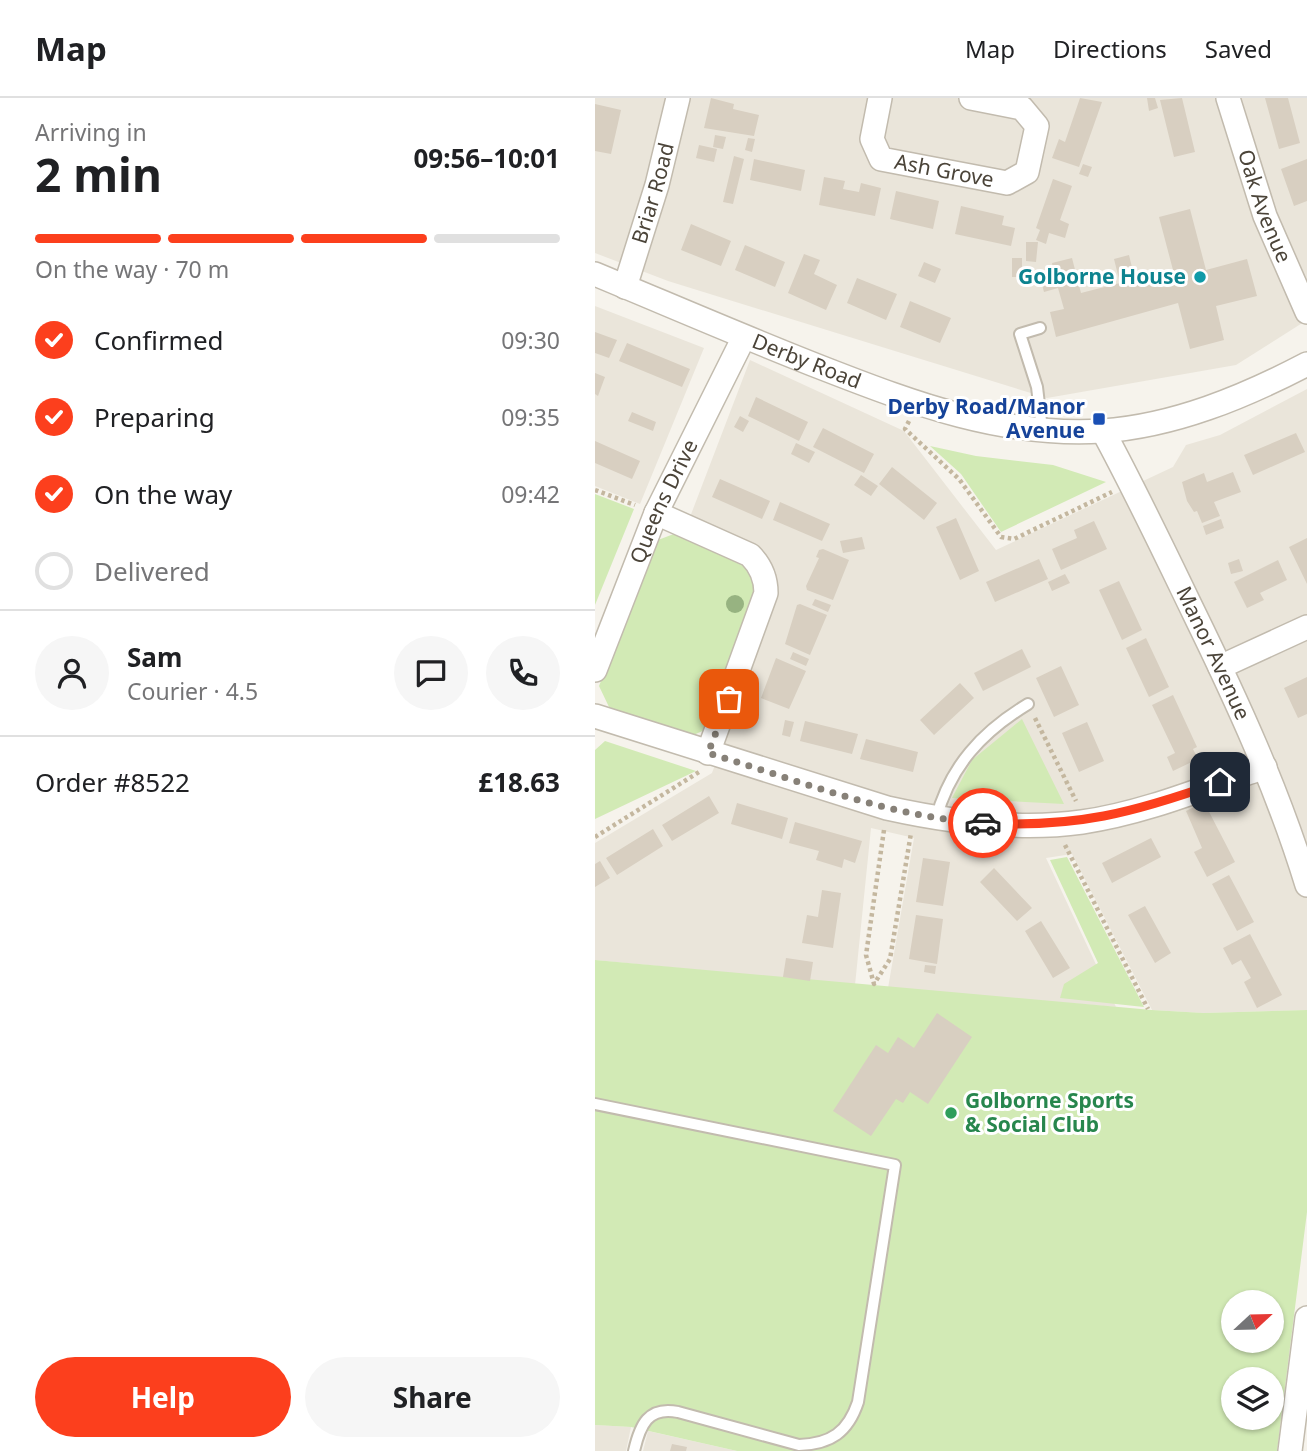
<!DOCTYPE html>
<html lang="en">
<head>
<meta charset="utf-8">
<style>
	:root { --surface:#fff; --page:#f6f6f6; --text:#202124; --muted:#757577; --line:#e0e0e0; --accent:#fc3f1d }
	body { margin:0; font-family:"Noto Sans",sans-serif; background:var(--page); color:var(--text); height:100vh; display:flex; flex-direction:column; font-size:26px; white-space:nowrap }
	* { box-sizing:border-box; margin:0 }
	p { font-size:23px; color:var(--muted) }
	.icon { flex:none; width:38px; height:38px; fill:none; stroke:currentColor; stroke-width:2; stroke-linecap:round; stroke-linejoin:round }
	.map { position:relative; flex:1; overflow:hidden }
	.side { display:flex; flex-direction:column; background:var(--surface); width:595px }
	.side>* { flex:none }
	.needle { width:46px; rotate:68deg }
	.controls { position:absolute; left:626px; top:1192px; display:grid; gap:14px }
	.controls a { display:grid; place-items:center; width:63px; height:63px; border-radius:50%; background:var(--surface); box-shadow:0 2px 5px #0004; font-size:35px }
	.pin { position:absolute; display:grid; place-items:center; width:60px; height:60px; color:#fff; margin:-30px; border-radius:14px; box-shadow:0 4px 10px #0006 }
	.courier { position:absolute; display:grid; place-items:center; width:70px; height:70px; margin:-35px; border:5px solid #fc3f1d; border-radius:50%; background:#fff; color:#222; box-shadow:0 2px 9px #0007 }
	.summary em { font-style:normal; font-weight:700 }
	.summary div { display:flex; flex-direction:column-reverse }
	.summary { display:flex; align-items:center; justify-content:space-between; height:119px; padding:0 35px }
	h1 { font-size:46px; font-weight:700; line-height:52px }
	.bar { display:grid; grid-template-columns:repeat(4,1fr); gap:10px 7px; align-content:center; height:84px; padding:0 35px }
	.bar i { height:9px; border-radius:5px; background:var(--line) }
	.bar .current { background:var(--accent) }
	.bar p { grid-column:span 4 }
	.line { display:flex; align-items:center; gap:18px; padding:0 35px; border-top:2px solid var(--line) }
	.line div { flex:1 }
	.round { display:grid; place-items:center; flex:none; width:74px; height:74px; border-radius:37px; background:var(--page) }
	ol { padding:0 35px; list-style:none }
	li { display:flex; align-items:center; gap:21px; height:77px }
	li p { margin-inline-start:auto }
	li .icon { padding:7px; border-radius:50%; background:var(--accent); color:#fff; stroke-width:4 }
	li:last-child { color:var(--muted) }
	li i { width:38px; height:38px; border:4px solid var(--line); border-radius:50% }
	.button { display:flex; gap:14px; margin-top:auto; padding:14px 35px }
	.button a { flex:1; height:80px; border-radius:42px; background:var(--accent); color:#fff; font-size:28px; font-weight:700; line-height:80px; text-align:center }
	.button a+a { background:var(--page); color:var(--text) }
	header { display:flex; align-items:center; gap:42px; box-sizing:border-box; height:98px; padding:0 35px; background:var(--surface); border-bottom:2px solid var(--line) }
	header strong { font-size:33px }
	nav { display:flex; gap:38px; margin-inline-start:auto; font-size:24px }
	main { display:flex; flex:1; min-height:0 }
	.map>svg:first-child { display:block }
</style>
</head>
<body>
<header>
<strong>Map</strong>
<nav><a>Map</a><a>Directions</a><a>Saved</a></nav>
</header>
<main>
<section class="side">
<div class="summary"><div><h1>2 min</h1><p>Arriving in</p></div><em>09:56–10:01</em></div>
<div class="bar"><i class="current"></i><i class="current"></i><i class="current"></i><i></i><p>On the way · 70 m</p></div>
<ol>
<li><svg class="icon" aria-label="check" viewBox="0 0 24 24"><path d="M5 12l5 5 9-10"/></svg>Confirmed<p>09:30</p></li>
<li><svg class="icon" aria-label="check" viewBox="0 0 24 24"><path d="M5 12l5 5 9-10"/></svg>Preparing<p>09:35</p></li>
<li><svg class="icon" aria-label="check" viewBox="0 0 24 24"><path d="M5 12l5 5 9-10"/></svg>On the way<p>09:42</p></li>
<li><i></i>Delivered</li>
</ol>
<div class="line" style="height:126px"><a class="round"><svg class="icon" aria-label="person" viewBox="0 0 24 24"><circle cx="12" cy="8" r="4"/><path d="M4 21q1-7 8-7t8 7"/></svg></a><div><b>Sam</b><p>Courier · 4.5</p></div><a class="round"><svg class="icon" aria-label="chat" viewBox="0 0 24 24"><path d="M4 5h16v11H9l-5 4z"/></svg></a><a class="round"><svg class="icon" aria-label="phone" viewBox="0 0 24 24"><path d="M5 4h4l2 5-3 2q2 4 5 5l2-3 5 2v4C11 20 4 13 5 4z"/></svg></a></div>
<div class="line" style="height:91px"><div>Order #8522</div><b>£18.63</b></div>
<div class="button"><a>Help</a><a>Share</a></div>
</section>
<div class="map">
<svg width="712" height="1353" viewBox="0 0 712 1353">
	<rect width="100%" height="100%" fill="#f6f3ec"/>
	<path fill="#eae5da" d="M0 0H712V222L641 267 452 300 73 183 0 155Z
		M0 208 109 250 45 406 0 388Z
		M155 262 309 333 401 452 578 369 591 347 625 337 712 291V912L609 915 557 912 477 756 451 760 521 909 293 890 319 740 276 730 260 887 0 862V745L117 675 182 498 171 456 95 419Z
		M0 1327 36 1329 31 1353H0Z
		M53 1333 142 1353H48Z"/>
	<path fill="#d2eab5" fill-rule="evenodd" d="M335 348 381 358 458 367 511 384 406 434 366 376Z
		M0 396 39 411 0 507Z
		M84 434 153 465 162 486 112 631 94 639 14 609 4 588 63 442Z
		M427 621 469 706 357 700 377 662Z
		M10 643 101 673 0 721V652Z
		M472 759 549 909 465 900 469 886 503 865 455 762Z
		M0 862 557 912 609 915 712 912V1114L682 1353H142L36 1329 0 1327ZM639 1204H677V1242H639ZM639 1281H677V1320H639Z"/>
	<path fill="#d8cfc1" d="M116 0 139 6 138 11 164 17 159 38 109 30Z
		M485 0 507 4 484 69 457 60 464 41 470 44Z
		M552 0H560L563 10 554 13Z
		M587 0 600 54 579 59 565 2Z
		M670 0H693L705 45 684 51Z
		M0 6 26 12 16 56 0 53Z
		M120 37 131 39 128 51 118 49Z
		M153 40 160 41 157 54 150 52Z
		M104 47 122 51 119 64 101 60Z
		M139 58 149 61 138 106 128 104Z
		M159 61 210 72 206 93 155 82Z
		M712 61V103L699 108 686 71Z
		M488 66 497 69 493 79 484 76Z
		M229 79 250 83 248 91 264 94 266 85 286 90 280 118 224 107Z
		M458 81 477 88 465 122 474 126 470 140 454 135 451 146 441 142 445 132 441 130Z
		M301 93 344 103 338 131 295 121Z
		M366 108 409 118 407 127 420 130 416 148 360 136Z
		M595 111 611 172 652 161 662 198 621 208 629 242 595 251 583 205 461 239 455 214 469 211 463 190 449 194 444 175 458 171 457 165 477 160 486 195 525 185 519 161 534 157 540 182 578 172 564 119Z
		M96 126 136 143 126 168 86 152Z
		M431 144H443L441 164 431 163Z
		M150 147 190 164 180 189 140 172Z
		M209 156 225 162 219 176 242 187 231 212 193 195Z
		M417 160H427V179H417Z
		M329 164 346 171 340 185 323 178Z
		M262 180 302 196 291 222 252 205Z
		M315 203 356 220 345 245 305 229Z
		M0 234 22 242 14 260 0 255Z
		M32 245 95 271 87 289 24 263Z
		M0 275 10 279 3 298 0 296Z
		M161 299 213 324 204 343 153 318Z
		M37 314 61 324 58 333 33 323Z
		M145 318 154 323 148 334 139 329Z
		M228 330 279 356 269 375 218 349Z
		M701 335 710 354 658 377 649 357Z
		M0 343 45 363 37 381 0 365Z
		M201 345 220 354 214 365 196 356Z
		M297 369 342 405 329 422 284 386Z
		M638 374 646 394 619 404 625 418 607 425 602 413 599 414 592 403 587 384 609 375 612 384Z
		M266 377 283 388 276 398 259 387Z
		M125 381 175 403 167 421 117 399Z
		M185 404 235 426 227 443 178 422Z
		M361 420 384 473 365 482 341 429Z
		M626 421 629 430 611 437 608 428Z
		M499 423 512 451 466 472 457 451 482 440 479 432Z
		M267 439 270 451 248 455 245 443Z
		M712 440V486L694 449Z
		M228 451 254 462 238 502 212 492 211 488 224 460 221 459 224 452Z
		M444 461 453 481 400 504 391 484Z
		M644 461 648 473 636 476 633 465Z
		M683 462 692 482 665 495 669 502 652 510 639 484Z
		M470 476 475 485 457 493 453 484Z
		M524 483 547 532 527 542 504 492Z
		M220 501 236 507 233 514 217 507Z
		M205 506 232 517 215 557 190 546 202 507Z
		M551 540 574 589 554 599 531 550Z
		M427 551 436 569 388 593 379 575Z
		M198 554 214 561 211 568 195 561Z
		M181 560 211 573 194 611 166 600Z
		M466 568 484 607 459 619 441 580Z
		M712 579V616L703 620 689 590Z
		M365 585 379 600 339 637 325 622Z
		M578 597 602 649 598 651 603 661 578 673 572 659 580 655 557 607Z
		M190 622 199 624 195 639 187 637Z
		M210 623 263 636 257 656 205 643Z
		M492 624 509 663 484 674 467 635Z
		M271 641 323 654 318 674 265 661Z
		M114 698 124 715 77 743 67 727Z
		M609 704 640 764 612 779 599 754 607 750 591 713Z
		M142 705 193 720 187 741 136 726Z
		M200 724 267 743 260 765 249 761 247 770 221 762 224 753 194 745Z
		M58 731 68 748 22 777 11 760Z
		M556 740 566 759 517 785 507 765Z
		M328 760 355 764 348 808 321 804Z
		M5 763 15 780 0 789V766Z
		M399 770 437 810 422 823 385 784Z
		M634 777 659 824 642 833 617 786Z
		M227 792 246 795 238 850 207 845 212 817 223 819Z
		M550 808 576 855 560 865 533 817Z
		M321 817 348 821 342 866 314 861Z
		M446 823 475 870 458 880 430 833Z
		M655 836 687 897 662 910 649 884 656 880 646 862 637 867 628 850Z
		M191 860 218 864 215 883 188 879Z
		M330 867 341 868 340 876 329 874Z
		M342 915 377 939 333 1006 315 994 308 1005 301 1001 276 1038 238 1013 281 947 293 955 303 939 319 950Z
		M77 1346 92 1349 91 1353H75Z"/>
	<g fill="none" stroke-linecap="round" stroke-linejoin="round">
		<g stroke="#c2bbae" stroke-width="14">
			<path id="service" d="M445 230 425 236 442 289 447 331
				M341 721C355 668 387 634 433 606
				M0 1006 300 1067 263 1304C253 1334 236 1346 204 1347L83 1314C53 1308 45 1327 39 1353"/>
		</g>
		<g stroke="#c2bbae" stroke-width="26">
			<g id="minor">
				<path id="s1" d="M285 0 277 41 286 61 412 85 432 74 442 28 427 10 376 0"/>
				<path id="s2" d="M633 0 670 118 712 214"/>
				<path id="s3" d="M0 176C77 208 153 241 230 271 320 306 408 339 507 333 579 328 649 299 712 266"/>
				<path id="s4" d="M30 189 62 87 83 0"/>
				<path id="s5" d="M508 333C540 392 569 453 598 513 642 603 683 692 712 787"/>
				<path d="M61 415 155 457C166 468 171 480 171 495L113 655"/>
				<path d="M625 569 712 529"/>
				<path id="s6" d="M0 572 61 415 149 239"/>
				<path d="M0 618 292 710C355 724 422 733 487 724 550 715 611 689 670 669"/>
				<path d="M695 1353 712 1220"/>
			</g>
		</g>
		<path stroke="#c4b79f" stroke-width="4.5" stroke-dasharray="3.5 3.5" stroke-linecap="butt" d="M314 323 310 331 364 381 406 439 419 441 517 394
			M0 392 40 407
			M440 620 481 703
			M289 732 271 857 279 886 295 861 316 735
			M0 739 104 674
			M470 747 553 911"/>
		<use href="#service" stroke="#fff" stroke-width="10"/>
		<use href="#minor" stroke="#fff" stroke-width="23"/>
	</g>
	<circle fill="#97b381" cx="140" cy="506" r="9"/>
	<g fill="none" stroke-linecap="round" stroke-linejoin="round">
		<path stroke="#878178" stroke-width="7" stroke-dasharray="0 12.6" d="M134 601 113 655C203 682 293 719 388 725"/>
		<path stroke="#fc3f1d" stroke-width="9" d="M388 725C481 730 538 715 625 684"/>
	</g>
	<circle fill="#0f9aa8" stroke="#fff" stroke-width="2.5" cx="605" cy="179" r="7"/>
	<rect fill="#1a4fb4" stroke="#fff" stroke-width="2.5" x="497" y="314" width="14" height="14" rx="3.5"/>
	<circle fill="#2e9e5b" stroke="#fff" stroke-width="2.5" cx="356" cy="1015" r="7"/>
	<g text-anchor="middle" stroke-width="6" stroke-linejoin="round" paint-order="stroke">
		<g font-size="21" fill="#4b4439" stroke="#fff">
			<text dy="7" stroke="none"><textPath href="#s1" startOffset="128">Ash Grove</textPath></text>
			<text dy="7" stroke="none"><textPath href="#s4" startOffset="98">Briar Road</textPath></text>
			<text dy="7" stroke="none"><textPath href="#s2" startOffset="114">Oak Avenue</textPath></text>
			<text dy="7" stroke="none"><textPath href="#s3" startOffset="229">Derby Road</textPath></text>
			<text dy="7" stroke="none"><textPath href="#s6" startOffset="182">Queens Drive</textPath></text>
			<text dy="7" stroke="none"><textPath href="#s5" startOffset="248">Manor Avenue</textPath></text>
		</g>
		<g font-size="21" font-weight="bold" fill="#0d838f" stroke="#fff" text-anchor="end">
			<text x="591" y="186">Golborne House</text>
		</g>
		<g font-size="21" font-weight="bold" fill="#164399" stroke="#fff" text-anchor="end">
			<text x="490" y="316">Derby Road/Manor<tspan x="490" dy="24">Avenue</tspan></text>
		</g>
		<g font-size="21" font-weight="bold" fill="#27864d" stroke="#fff" text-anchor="start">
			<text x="370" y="1010">Golborne Sports<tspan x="370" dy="24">&amp; Social Club</tspan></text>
		</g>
	</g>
</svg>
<div class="controls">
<a><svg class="needle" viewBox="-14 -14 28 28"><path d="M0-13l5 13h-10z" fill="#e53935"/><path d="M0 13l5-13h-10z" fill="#757577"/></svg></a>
<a><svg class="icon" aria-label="layers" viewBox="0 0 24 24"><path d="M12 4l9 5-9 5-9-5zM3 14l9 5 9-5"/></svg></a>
</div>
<div class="pin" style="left:134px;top:601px;background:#ea580c"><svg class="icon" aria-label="bag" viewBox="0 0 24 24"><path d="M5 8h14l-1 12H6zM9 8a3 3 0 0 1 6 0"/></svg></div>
<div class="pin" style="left:625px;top:684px;background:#1f2937"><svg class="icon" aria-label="home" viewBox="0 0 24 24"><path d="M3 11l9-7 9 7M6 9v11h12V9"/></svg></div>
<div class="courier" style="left:388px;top:725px"><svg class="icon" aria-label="car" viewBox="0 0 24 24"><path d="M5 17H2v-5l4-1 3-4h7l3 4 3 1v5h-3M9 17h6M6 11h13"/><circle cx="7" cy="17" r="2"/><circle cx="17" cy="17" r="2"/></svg></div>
</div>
</main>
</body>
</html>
